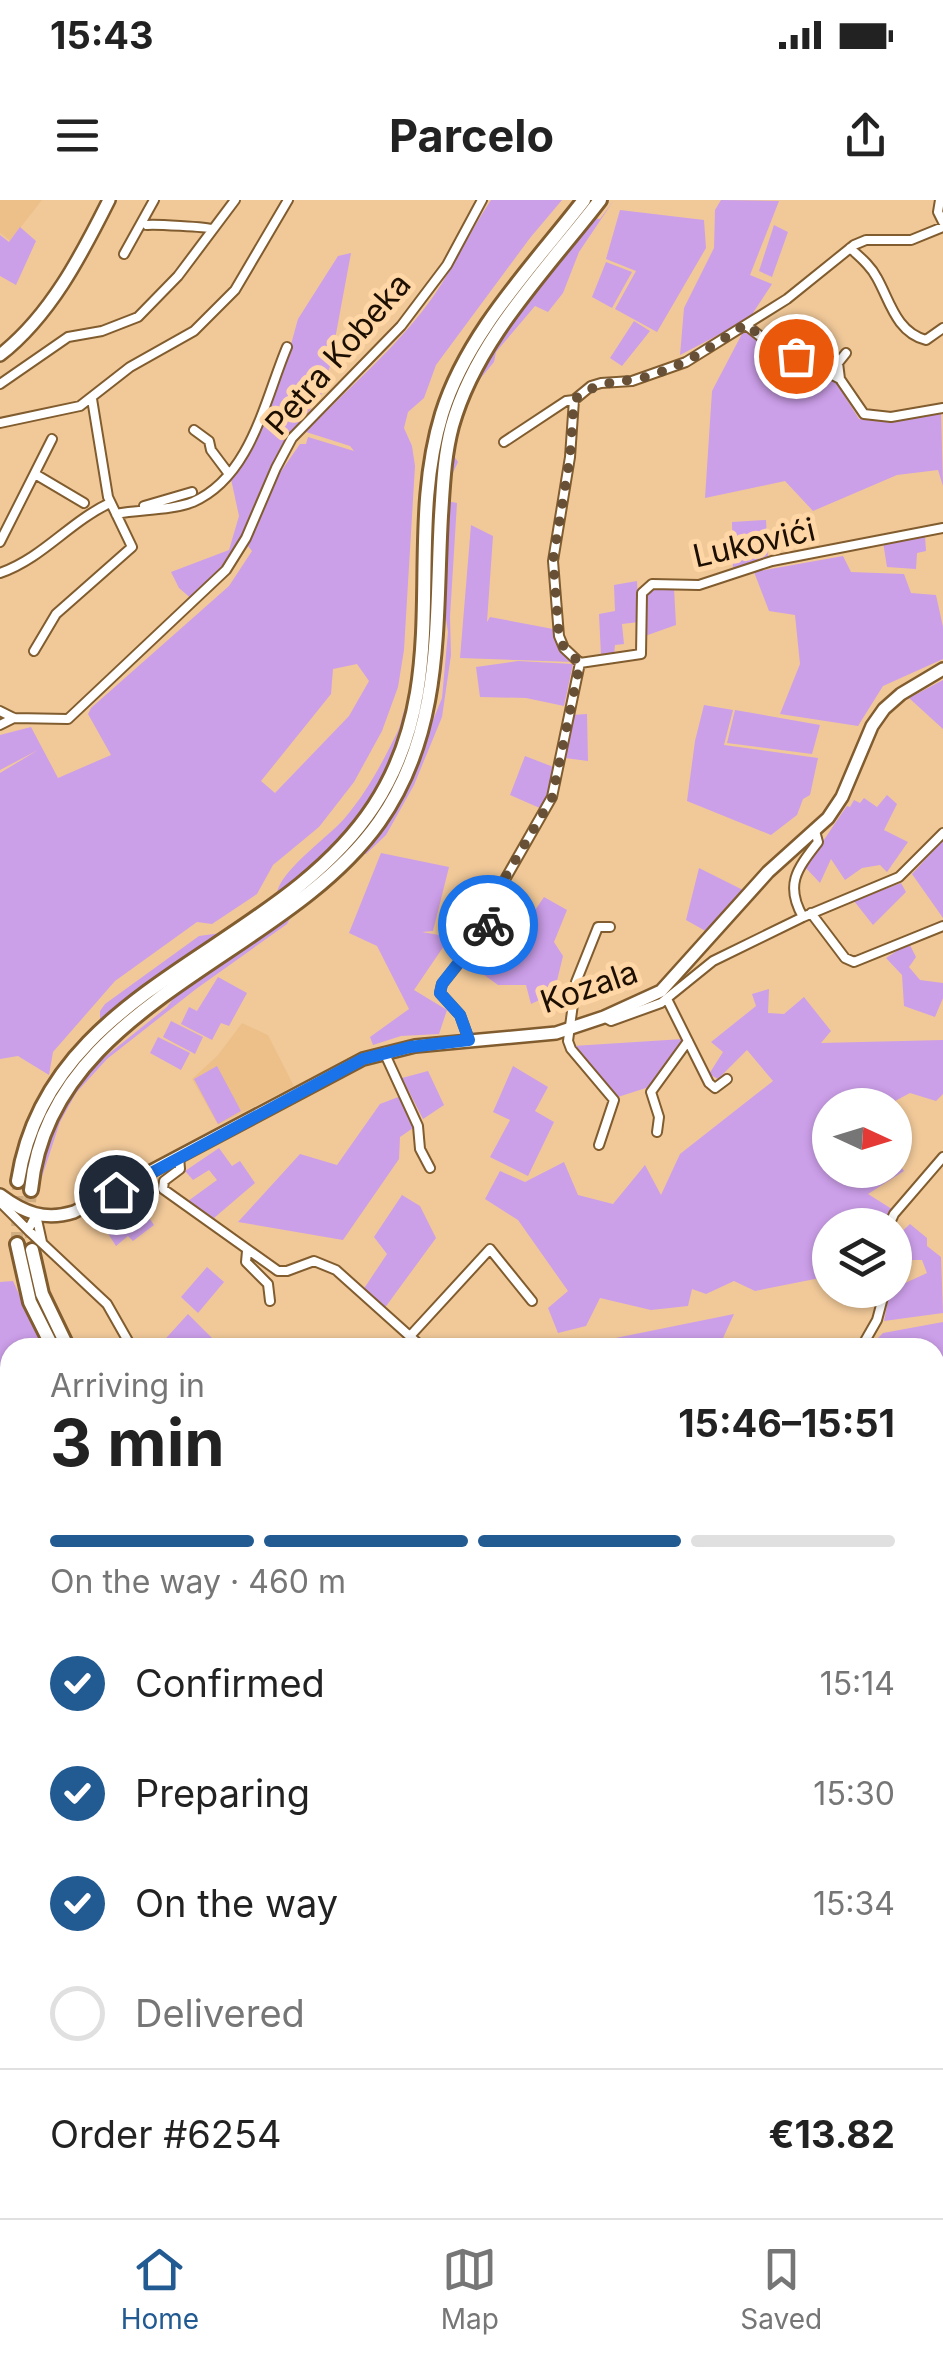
<!DOCTYPE html>
<html lang="en">
<head>
<meta charset="utf-8">
<style>
	:root { --surface:#fff; --page:#f6f6f6; --text:#222; --muted:#767676; --line:#e0e0e0; --accent:#225a92 }
	body { margin:0; font-family:Inter,sans-serif; background:var(--page); color:var(--text); height:100vh; display:flex; flex-direction:column; font-size:38px; white-space:nowrap }
	* { box-sizing:border-box; margin:0 }
	p { font-size:32px; color:var(--muted) }
	.icon { flex:none; width:55px; height:55px; fill:none; stroke:currentColor; stroke-width:2; stroke-linecap:round; stroke-linejoin:round }
	.map { position:relative; flex:1; overflow:hidden }
	.sheet { position:absolute; left:0px; top:1138px; width:945px; height:882px; display:flex; flex-direction:column; background:var(--surface); border-radius:30px 30px 0 0; box-shadow:0 2px 8px #0004 }
	.sheet>* { flex:none }
	.needle { width:65px; rotate:94deg }
	.buttons { position:absolute; left:812px; top:888px; display:grid; gap:20px }
	.buttons a { display:grid; place-items:center; width:100px; height:100px; border-radius:50%; background:var(--surface); box-shadow:0 2px 8px #0004; font-size:50px }
	.pin { position:absolute; display:grid; place-items:center; width:85px; height:85px; color:#fff; margin:-42px; border:5px solid #fff; border-radius:50%; box-shadow:0 2px 10px #0007 }
	.courier { position:absolute; display:grid; place-items:center; width:100px; height:100px; margin:-50px; border:8px solid #1a73e8; border-radius:50%; background:#fff; color:#222; box-shadow:0 2px 12px #0007 }
	.summary em { font-style:normal; font-weight:700 }
	.summary div { display:flex; flex-direction:column-reverse }
	.summary { display:flex; align-items:center; justify-content:space-between; height:170px; padding:0 50px }
	h1 { font-size:65px; font-weight:700; line-height:75px }
	.bar { display:grid; grid-template-columns:repeat(4,1fr); gap:15px 10px; align-content:center; height:120px; padding:0 50px }
	.bar i { height:12px; border-radius:8px; background:var(--line) }
	.bar .on { background:var(--accent) }
	.bar p { grid-column:span 4 }
	.line { display:flex; align-items:center; gap:25px; padding:0 50px; border-top:2px solid var(--line) }
	.line div { flex:1 }
	ol { padding:0 50px; list-style:none }
	li { display:flex; align-items:center; gap:30px; height:110px }
	li p { margin-inline-start:auto }
	li .icon { padding:10px; border-radius:50%; background:var(--accent); color:#fff; stroke-width:4 }
	li:last-child { color:var(--muted) }
	li i { width:55px; height:55px; border:5px solid var(--line); border-radius:50% }
	.status { display:flex; justify-content:space-between; align-items:center; height:70px; padding:0 50px; background:var(--surface); direction:ltr }
	.status svg { height:28px; fill:currentColor }
	header { display:flex; justify-content:space-between; align-items:center; height:130px; padding:0 50px; background:var(--surface); font-size:45px; font-weight:700 }
	.menu { display:flex; justify-content:space-around; align-items:center; height:140px; border-top:2px solid var(--line); background:var(--surface); font-size:28px; color:var(--muted) }
	.menu a { display:grid; justify-items:center; gap:5px }
	.menu .on { color:var(--accent) }
	.map>svg:first-child { display:block }
</style>
</head>
<body>
<div class="status"><b>15:43</b><svg viewBox="0 0 49 12"><path d="M0 12V9h3v3zM5 12V6h3v6zM10 12V3h3v9zM15 12V0h3v12zM26 1h20v11H26zM47 4h2v5h-2z"/></svg></div>
<header><svg class="icon" aria-label="menu" viewBox="0 0 24 24"><path d="M4 6h16M4 12h16M4 18h16"/></svg>Parcelo<svg class="icon" aria-label="share" viewBox="0 0 24 24"><path d="M12 15V3M7 8l5-5 5 5M5 13v7h14v-7"/></svg></header>
<div class="map">
<svg width="943" height="2018" viewBox="0 0 943 2018">
	<rect width="100%" height="100%" fill="#f1c999"/>
	<path fill="#edc089" d="M0 0H42L10 41 0 33Z
		M242 823 268 835 294 886 218 925 192 879 218 855Z
		M10 1318V1500L0 1474V1320Z
		M0 1519 10 1541V1739L0 1746Z"/>
	<path fill="#cc9fe9" fill-rule="evenodd" d="M491 0H562L530 38 436 165 424 198 408 212 404 228 412 246 415 266 404 450 398 487 382 531 354 582 319 627 273 665 257 694 212 724 197 722 115 781 53 852 49 875 18 856 0 859V573L38 550 0 570V535L31 527 58 578 111 555 88 514 91 508 229 386 252 351 248 346 277 277 300 244H306L308 237 354 251 350 246 306 232C350 186 399 146 435 94 455 64 471 30 491 0ZM357 464 369 481 349 516 275 593 261 581 331 494 333 469Z
		M614 0 579 52 563 93 548 112 535 106 496 152 494 162 475 185 462 215 454 256 458 262 449 281C452 256 455 230 465 205 491 136 548 77 592 18L600 19Z
		M721 0 779 1 750 75 772 84 749 119 680 155 684 108 714 48 715 10Z
		M620 10 704 20 706 48 657 132 615 109 636 71 606 59Z
		M774 25 788 32 772 77 759 71Z
		M20 27 36 41 16 85 0 76V35L9 42Z
		M351 53 330 166 321 195 279 252 246 335 226 368 194 401 179 388 171 372 229 350 239 316 231 279 256 242 280 169 285 166 298 119 338 56Z
		M606 62 632 72 612 108 592 97Z
		M634 121 650 131 622 166 610 158Z
		M744 130 834 179 859 219 889 222 941 211 943 286 938 270 897 275 813 311 785 281 705 298 712 191Z
		M447 301 457 303 450 417 451 455 442 517 414 585 386 635 366 654 360 653 382 626 406 587 442 498 448 432 444 406Z
		M766 320 768 359 733 370 732 322Z
		M471 325 493 336 487 422 490 417 553 429 557 445 573 462 460 458Z
		M925 336 926 351 917 353 916 369 887 367 883 342Z
		M843 356 851 372 904 374 911 393 936 395 943 427V459L883 486 858 526 780 514 800 464 795 415 769 411 754 372Z
		M637 381 639 422 622 424 624 444 615 445 614 455 601 456 599 414 615 411 614 385Z
		M657 388H674L676 425 645 436 644 396Z
		M518 461 573 464 564 506 526 498 480 497 476 467Z
		M943 480V529L909 498Z
		M411 498C398 581 343 643 277 693 280 671 328 637 344 619 367 592 381 565 397 533 403 521 402 508 411 498Z
		M704 505 733 510 724 545 818 558 810 595 803 599 797 615 771 635 687 601 695 541Z
		M735 510 820 525 812 554 727 543Z
		M587 514 588 561 565 558 571 515Z
		M525 556 556 568 550 593 542 609 510 595Z
		M887 595 897 604 884 630 908 642 887 672 880 665 862 668 845 680 831 659 820 683 804 666C821 646 832 627 847 606L850 607 854 600 860 603 864 598 877 607Z
		M943 640V718L912 674Z
		M381 653 449 667 433 731 422 732 450 737 414 790 447 810 439 834 401 836 373 845 370 837 409 809 377 746 349 733Z
		M699 668 745 691 709 733 686 720Z
		M338 676 292 715 287 724 196 789 107 859 76 893 60 922 38 989 54 923 85 873 167 807 178 793Z
		M901 683 906 692 873 725 854 701Z
		M544 697 567 710 554 742 563 756 554 793 531 804 526 785H498L480 772 506 739 514 741Z
		M221 733 100 820V811L105 804 199 736Z
		M909 743 916 757 909 767 920 780 943 783V798L935 817 904 806 902 775 886 758Z
		M218 777 247 793 229 826 221 823 212 840 181 824 189 807 197 811Z
		M769 789 768 813 784 814 804 797 831 831 821 843 943 840V894L936 901 910 893 895 901 902 931 895 941V905H830V970H895V959L904 971 868 994 895 1011 880 1025H830V1080L825 1077 755 1091 734 1081 706 1094 692 1089 688 1106 651 1110 600 1098 586 1126 558 1133 548 1108 568 1091 518 1020 485 999 500 971 525 982 564 962 578 995 613 1004 645 965 661 995 680 954 773 881 747 850 718 879 709 874 723 852 711 842 756 806 752 794Z
		M171 821 203 837 195 854 163 837Z
		M158 837 190 853 181 870 150 853Z
		M683 839 649 887 618 897 573 846Z
		M217 866 241 911 218 924 194 879Z
		M513 866 548 887 535 911 554 922 528 976 490 957 510 920 493 912Z
		M428 871 444 905 423 919 402 878Z
		M401 896 416 926 400 937 399 959 343 1040 238 1022 300 954 337 965 380 904Z
		M219 948 232 966 240 961 255 983 214 1018 188 1001 217 980 209 970 193 980 185 971Z
		M402 995 420 1006 436 1038 384 1109 363 1090 387 1054 374 1037Z
		M125 1002 136 1021 147 1015 154 1025 133 1041 128 1036 116 1046 107 1032 116 1026 106 1010Z
		M910 1024 927 1038V1046L941 1057 943 1113 884 1121 890 1090 927 1073 922 1060H906L895 1065V1038Z
		M207 1067 224 1082 198 1113 181 1097Z
		M13 1081 43 1147 10 1148V1312L0 1314V1082Z
		M188 1114 221 1147H158Z
		M734 1114 719 1147H571Z
		M943 1122V1418L935 1411V1148L869 1147 883 1133Z
		M935 1601H943V2018H501V2010H935Z
		M10 1739V1882L0 1878V1746Z
		M10 1898V2010H477L476 2018H0V1903Z"/>
	<g fill="none" stroke-linecap="round" stroke-linejoin="round">
		<path stroke="#4faeaa" stroke-width="14" d="M0 1678 10 1669
			M0 1901 10 1908
			M73 2010V2018"/>
		<path stroke="#d1ad82" stroke-width="12" stroke-dasharray="12 6" stroke-linecap="butt" d="M31 990 29 1014 32 1050
			M17 1044 18 981"/>
		<g stroke="#805c2e" stroke-width="12">
			<path id="minor" d="M940 0 938 12 943 22
				M147 25C153 24 208 27 212 29
				M850 48C860 57 871 66 877 78 890 101 896 132 926 140L943 128
				M124 54 154 0
				M746 125 765 140 840 179
				M846 153 838 163 840 179 864 214 891 217 943 208
				M0 184 68 137 102 131 138 117 178 76 235 0
				M0 223 80 206 130 167 194 131 235 90 288 0
				M194 230 209 241 211 250 229 274
				M504 242 566 201 574 200 591 186 601 183 632 181 686 162 787 99 854 45 866 40H911L943 27
				M35 274 84 303
				M144 306 192 292
				M116 314C140 309 170 311 193 302 251 277 265 199 287 147
				M0 342 52 239
				M0 373C43 358 69 322 110 303
				M34 451 56 414 132 347 108 297 92 199
				M580 463 641 454 642 393 652 384 699 385 772 361 943 328
				M0 511 14 518 68 519 226 370 246 338 276 268 292 238 401 126 447 65 482 0
				M0 525 14 518
				M811 713 845 758 854 762 943 726
				M803 717C784 684 798 668 818 642L815 631
				M667 799 709 883 715 888 727 879
				M604 817 611 821 661 803 713 761 803 717 899 677 943 633
				M469 840 460 815 440 793 442 784 487 728 501 701 503 683 552 597 580 463 564 448 559 436 553 361 570 257 574 200
				M384 852 418 926 420 949 430 968
				M657 932 659 917 651 892 688 841
				M599 945 614 900 571 849 568 841 576 782 598 727H610
				M179 957 180 969 164 981 163 989 278 1071H287L314 1061 336 1070 423 1148
				M0 1002 28 1030
				M36 1015 28 1030 107 1104 132 1148
				M36 1015 42 1042
				M889 1025 894 1014 943 957
				M247 1051 246 1062 268 1084 270 1101
				M411 1135 490 1049 532 1101
				M861 1148 877 1120 885 1090
				M935 1593 943 1592"/>
		</g>
		<g stroke="#805c2e" stroke-width="16">
			<path id="secondary" d="M0 155C50 116 81 56 109 0
				M0 995C24 1013 45 1021 74 1012L363 859 415 846 556 833 604 817 661 791 768 672 828 618 842 597 872 526 884 509 901 494 943 469"/>
		</g>
		<g stroke="#805c2e" stroke-width="18">
			<path id="trunk" d="M18 981C48 784 277 754 374 606 456 481 402 345 442 214 467 133 533 66 584 0
				M31 990C49 802 283 758 379 622 444 530 435 423 441 316 443 286 444 256 452 226 476 140 546 70 600 0
				M17 1044 30 1102 53 1148
				M32 1050 42 1094 68 1148
				M0 1939 10 1926
				M0 1975 10 1961"/>
		</g>
		<use href="#minor" stroke="#fff" stroke-width="8"/>
		<use href="#secondary" stroke="#fff" stroke-width="11"/>
		<use href="#trunk" stroke="#fff" stroke-width="12"/>
	</g>
	<g fill="none" stroke-linecap="round" stroke-linejoin="round">
		<path stroke="#675036" stroke-width="10" stroke-dasharray="0 18" d="M488 725 501 700 502 683 552 598 580 463 564 448 559 436 553 360 570 257 574 200C603 176 622 186 655 174 689 163 717 143 746 124L765 140 796 156"/>
		<path stroke="#1a73e8" stroke-width="12" d="M116 992 363 859 410 847 469 840 460 815 440 793 442 784 488 725"/>
	</g>
	<g text-anchor="middle" stroke-width="10" stroke-linejoin="round" paint-order="stroke">
		<g font-size="32" fill="#1d0f00" stroke="#ffd6a5">
			<text transform="translate(338 154) rotate(-49)" y="11">Petra Kobeka</text>
			<text transform="translate(754 343) rotate(-13)" y="11">Lukovići</text>
			<text transform="translate(589 787) rotate(-19)" y="11">Kozala</text>
		</g>
	</g>
</svg>
<div class="buttons">
<a><svg class="needle" viewBox="-14 -14 28 28"><path d="M0-13l5 13h-10z" fill="#e53935"/><path d="M0 13l5-13h-10z" fill="#767676"/></svg></a>
<a><svg class="icon" aria-label="layers" viewBox="0 0 24 24"><path d="M12 4l9 5-9 5-9-5zM3 14l9 5 9-5"/></svg></a>
</div>
<div class="pin" style="left:796px;top:156px;background:#ea580c"><svg class="icon" aria-label="bag" viewBox="0 0 24 24"><path d="M5 8h14l-1 12H6zM9 8a3 3 0 0 1 6 0"/></svg></div>
<div class="pin" style="left:116px;top:992px;background:#1f2937"><svg class="icon" aria-label="home" viewBox="0 0 24 24"><path d="M3 11l9-7 9 7M6 9v11h12V9"/></svg></div>
<div class="courier" style="left:488px;top:725px"><svg class="icon" aria-label="bike" viewBox="0 0 24 24"><circle cx="6" cy="16" r="4"/><circle cx="18" cy="16" r="4"/><path d="M6 16l4-8h5l3 8M10 8l3 8H6M13 5h3"/></svg></div>
<section class="sheet">
<div class="summary"><div><h1>3 min</h1><p>Arriving in</p></div><em>15:46–15:51</em></div>
<div class="bar"><i class="on"></i><i class="on"></i><i class="on"></i><i></i><p>On the way · 460 m</p></div>
<ol>
<li><svg class="icon" aria-label="check" viewBox="0 0 24 24"><path d="M5 12l5 5 9-10"/></svg>Confirmed<p>15:14</p></li>
<li><svg class="icon" aria-label="check" viewBox="0 0 24 24"><path d="M5 12l5 5 9-10"/></svg>Preparing<p>15:30</p></li>
<li><svg class="icon" aria-label="check" viewBox="0 0 24 24"><path d="M5 12l5 5 9-10"/></svg>On the way<p>15:34</p></li>
<li><i></i>Delivered</li>
</ol>
<div class="line" style="height:130px"><div>Order #6254</div><b>€13.82</b></div>
</section>
</div>
<nav class="menu">
<a class="on"><svg class="icon" aria-label="home" viewBox="0 0 24 24"><path d="M3 11l9-7 9 7M6 9v11h12V9"/></svg>Home</a>
<a><svg class="icon" aria-label="map" viewBox="0 0 24 24"><path d="M3 6l6-2 6 2 6-2v14l-6 2-6-2-6 2zM9 4v14M15 6v14"/></svg>Map</a>
<a><svg class="icon" aria-label="saved" viewBox="0 0 24 24"><path d="M7 4h10v16l-5-4-5 4z"/></svg>Saved</a>
</nav>
</body>
</html>
